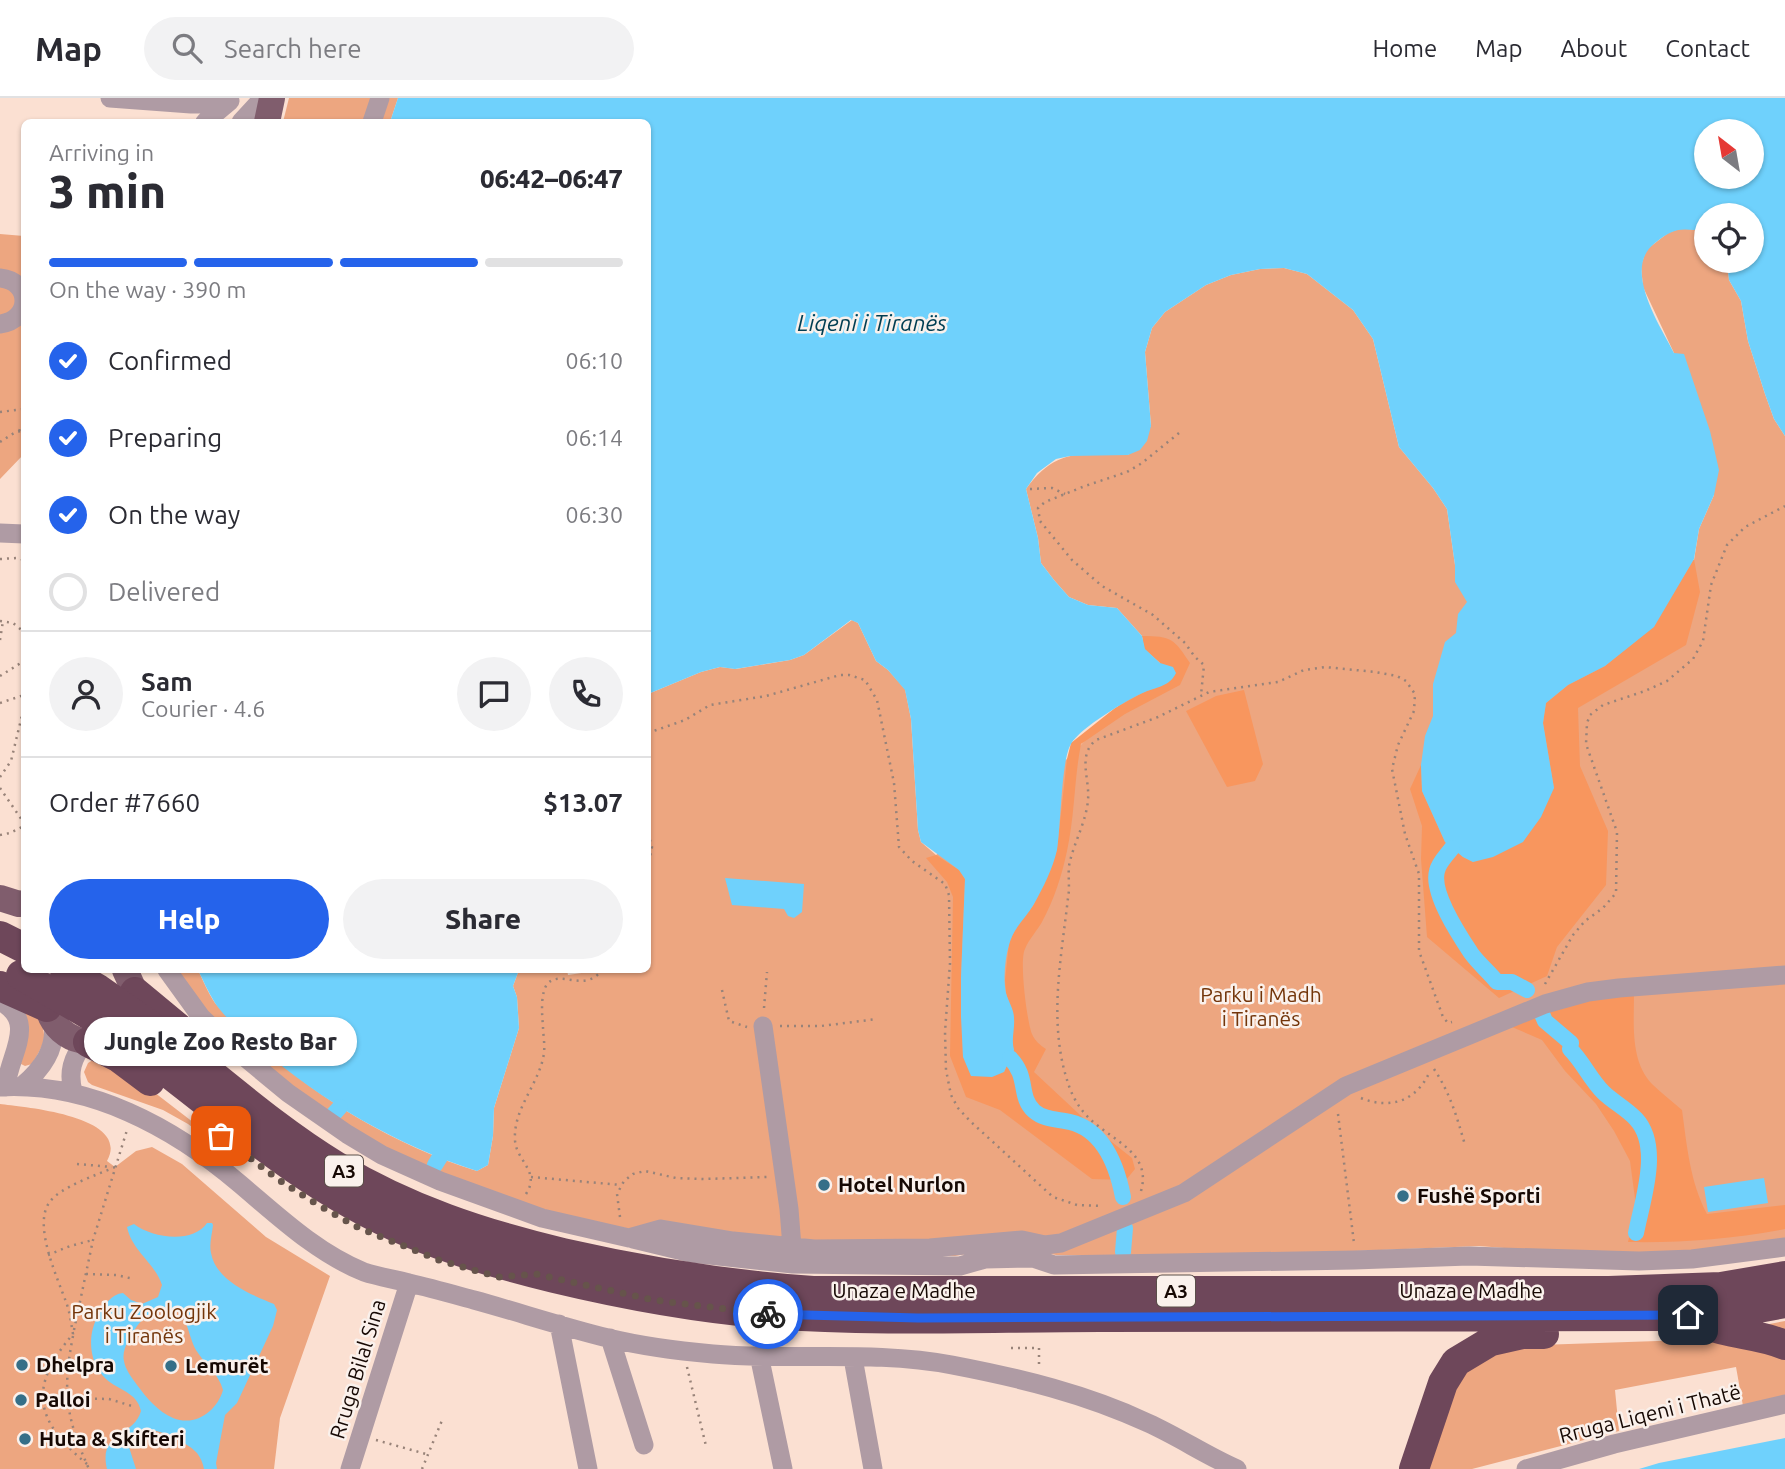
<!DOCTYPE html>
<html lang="en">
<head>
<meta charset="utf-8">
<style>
	:root { --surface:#fff; --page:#f2f2f3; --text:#2b2b33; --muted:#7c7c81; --line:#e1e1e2; --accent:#2563eb }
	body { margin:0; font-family:Ubuntu,sans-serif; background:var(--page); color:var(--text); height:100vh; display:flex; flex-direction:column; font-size:26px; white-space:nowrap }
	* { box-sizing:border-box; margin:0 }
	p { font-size:23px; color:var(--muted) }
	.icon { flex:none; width:38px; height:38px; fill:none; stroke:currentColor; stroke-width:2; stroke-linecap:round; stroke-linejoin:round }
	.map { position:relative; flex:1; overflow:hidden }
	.panel { position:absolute; left:21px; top:21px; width:630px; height:854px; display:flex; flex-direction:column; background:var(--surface); border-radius:10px; box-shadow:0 2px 5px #0004 }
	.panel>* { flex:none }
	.needle { width:46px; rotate:329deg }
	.buttons { position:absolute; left:1694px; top:21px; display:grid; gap:14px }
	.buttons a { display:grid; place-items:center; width:70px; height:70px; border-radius:50%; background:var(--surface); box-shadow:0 2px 5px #0004; font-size:35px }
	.pin { position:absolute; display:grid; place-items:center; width:60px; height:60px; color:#fff; margin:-30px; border-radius:14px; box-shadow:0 4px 10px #0006 }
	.courier { position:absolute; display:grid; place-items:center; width:70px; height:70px; margin:-35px; border:5px solid #2563eb; border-radius:50%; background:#fff; color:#222; box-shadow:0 2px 9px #0007 }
	.bubble { position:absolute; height:49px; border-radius:24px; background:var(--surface); box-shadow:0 2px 5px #0004; font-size:23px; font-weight:800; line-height:49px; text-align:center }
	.overview em { font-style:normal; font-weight:800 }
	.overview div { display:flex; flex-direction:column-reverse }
	.overview { display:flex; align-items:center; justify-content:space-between; height:119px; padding:0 28px }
	h1 { font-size:46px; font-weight:800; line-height:52px }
	.bar { display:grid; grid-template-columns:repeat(4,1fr); gap:10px 7px; align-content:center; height:84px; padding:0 28px }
	.bar i { height:9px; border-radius:5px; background:var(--line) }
	.bar .active { background:var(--accent) }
	.bar p { grid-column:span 4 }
	.line { display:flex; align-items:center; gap:18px; padding:0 28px; border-top:2px solid var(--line) }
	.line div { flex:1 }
	.round { display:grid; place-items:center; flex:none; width:74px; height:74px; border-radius:37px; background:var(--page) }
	ol { padding:0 28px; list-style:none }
	li { display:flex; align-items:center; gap:21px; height:77px }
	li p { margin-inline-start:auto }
	li .icon { padding:7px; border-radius:50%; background:var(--accent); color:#fff; stroke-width:4 }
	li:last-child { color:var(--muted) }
	li i { width:38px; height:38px; border:4px solid var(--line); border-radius:50% }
	.button { display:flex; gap:14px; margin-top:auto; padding:14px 28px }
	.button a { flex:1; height:80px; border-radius:42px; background:var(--accent); color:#fff; font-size:28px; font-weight:800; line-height:80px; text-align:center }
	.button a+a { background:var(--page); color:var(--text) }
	header { display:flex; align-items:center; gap:42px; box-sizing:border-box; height:98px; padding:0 35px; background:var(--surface); border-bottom:2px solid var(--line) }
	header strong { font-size:33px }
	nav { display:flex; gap:38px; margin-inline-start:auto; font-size:24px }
	.search { width:490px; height:63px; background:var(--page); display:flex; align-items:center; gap:18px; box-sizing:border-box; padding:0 24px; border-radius:38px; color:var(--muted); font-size:26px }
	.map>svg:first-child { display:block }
</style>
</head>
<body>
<header>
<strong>Map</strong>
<div class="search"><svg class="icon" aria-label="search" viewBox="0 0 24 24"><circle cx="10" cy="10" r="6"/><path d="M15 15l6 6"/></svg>Search here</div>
<nav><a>Home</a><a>Map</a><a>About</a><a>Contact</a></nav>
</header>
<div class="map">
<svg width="1785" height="1371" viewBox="0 0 1785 1371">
	<rect width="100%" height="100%" fill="#fbe0d2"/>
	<path fill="#eda680" d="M289 0H398L390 24H283Z
		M1681 130 1706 133V163H1727L1729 182 1741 203 1748 243 1765 296 1774 321 1785 338V1140L1719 1152 1590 1157 1479 1148 1256 1157H1056C1022 1150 988 1151 955 1158L713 1148 542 1113 389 1057 236 951 171 872H198C203 882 208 895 215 905 223 915 236 925 246 934 310 997 391 1046 477 1073L488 1067 493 1038 494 1010 519 930 517 899 513 888 519 872H567L568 877 595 873 594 872H648V596L701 574 720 569 736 571 790 562 804 557 852 522 858 525 876 563 888 572 905 591 911 621 918 732 921 744 936 757 1067 661 1160 565 1142 538 1117 510 1088 507 1069 499 1054 482 1041 465 1038 440 1026 391C1055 350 1082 355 1128 357L1151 328 1145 254 1152 230 1165 214 1206 187 1231 177 1260 171 1284 170 1307 176 1353 212 1373 241 1399 349 1433 390 1447 411 1455 467V484L1694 462 1699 431 1714 397 1674 255 1643 189 1641 168 1646 152 1668 135Z
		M0 136 24 138V356L0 381Z
		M24 915 38 918C49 941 44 945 32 966L25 968 21 966Z
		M93 962 124 971 224 1048 221 1051 188 1026 163 1012 92 987 88 984 84 974 88 965Z
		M0 1006C24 1009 132 1018 107 1063L115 1069 136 1053 152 1049 182 1066 266 1139 330 1178 280 1320 274 1371H0Z
		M1785 1223V1298L1743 1308 1736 1269 1615 1292 1619 1333 1472 1371H1423L1447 1285 1506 1248 1717 1241 1759 1228Z"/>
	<path fill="#f8965e" d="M1694 461 1700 494 1686 547 1578 610 1580 668 1608 733 1606 787 1557 849 1547 878 1499 900 1427 839 1421 761 1422 728 1410 691 1421 667 1422 693 1445 744 1463 759 1473 764 1554 690 1543 625 1546 605 1568 587 1605 568 1653 529Z
		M1142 538C1172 538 1174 541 1190 565L1180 587 1125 616 1081 646C1074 681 1075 717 1067 753 1062 777 1054 802 1042 824 1037 833 1029 841 1025 851 1019 862 1027 924 1032 936 1035 943 1040 947 1046 951L1034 974 1093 1029 1132 1060 1135 1071 1126 1082 1092 1081 1000 1012 966 999 950 958 953 799 947 784 926 760 936 757 959 772 965 781 961 879 963 959 1004 974 1014 952 1011 940 1014 920 1006 895 1005 882 1009 845 1017 827 1033 808 1051 770 1057 751 1067 661 1071 645 1115 610 1144 594 1156 590 1160 565 1144 551Z
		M1244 592 1263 666 1255 683 1227 689 1186 613 1216 598Z
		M1634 896C1634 926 1630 963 1652 986 1661 995 1672 1003 1682 1012 1687 1048 1690 1084 1707 1116L1785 1107V1131C1732 1141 1681 1145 1628 1144L1636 1108 1630 1063 1614 1033 1596 1006 1565 973 1542 942 1512 929 1562 906Z"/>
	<path fill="#6fd1fc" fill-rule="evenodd" d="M398 0H1785V338L1774 321 1765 296 1748 243 1741 203 1729 182 1727 163H1752V117H1706V133C1681 131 1676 128 1655 145 1622 170 1659 226 1674 255L1684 256 1710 333 1719 372 1714 397 1699 431 1694 461 1654 529 1605 568 1568 587 1546 605 1543 625 1554 690 1541 719 1523 744 1493 759 1473 764 1463 759 1445 744 1422 693 1421 667 1425 638 1433 618V586L1445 544 1456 535 1458 516 1467 504 1455 484V467L1447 411 1433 390 1399 349 1373 241 1353 212 1307 176 1284 170 1260 171 1231 177 1206 187 1165 214 1152 230 1145 254 1151 328 1147 343 1140 352 1128 357 1070 358 1056 361 1037 375 1026 391 1038 440 1041 465 1054 482 1069 499 1088 507 1117 510 1142 538 1145 551 1160 565 1173 569 1176 575C1170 588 1157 589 1145 594 1128 601 1080 630 1071 646 1061 662 1061 729 1057 752 1053 770 1043 790 1034 806 1026 820 1013 830 1009 847 1005 861 1003 880 1006 895 1008 903 1014 911 1014 920 1015 932 1011 940 1014 952L1004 974 992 979 971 978 963 959 961 919V879L965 781 959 772 921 744 918 732 911 621 905 592 888 572 876 563 858 525 851 522 804 557 790 562 735 571 720 569 701 574 648 596V24H390ZM1752 33V79H1706V33Z
		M725 780 804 786 802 814 794 820 788 818 784 811 732 807Z
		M198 872H519L513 888 517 899 519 930 494 1010 493 1038 488 1067 477 1073C398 1048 323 1004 260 950 244 936 227 922 215 905 208 894 203 882 198 872Z
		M1764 1080 1768 1105 1708 1114 1704 1089Z
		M207 1125H212L213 1127C212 1137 209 1146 211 1155 216 1183 252 1197 274 1206L277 1212 273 1228 237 1305 225 1317 216 1365 217 1371H204C203 1366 201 1360 197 1355 190 1346 157 1329 145 1332 138 1333 132 1340 128 1346L136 1371H107C98 1333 134 1339 141 1313 137 1294 118 1292 106 1281 88 1264 87 1236 99 1216 105 1207 111 1196 123 1195L131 1202 142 1206 158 1199 162 1187C155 1165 132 1153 127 1129L134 1126C152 1140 193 1146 207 1125ZM169 1209C190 1215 187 1240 198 1255 207 1268 218 1275 223 1292 217 1313 196 1329 173 1320 158 1314 146 1299 137 1287 132 1280 125 1271 124 1263 121 1252 131 1237 137 1228 145 1218 155 1210 169 1209Z
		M1785 1340V1371H1639L1659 1365Z"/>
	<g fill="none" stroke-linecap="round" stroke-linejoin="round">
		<path stroke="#6fd1fc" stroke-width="16" d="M1452 750C1447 757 1439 764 1437 773 1431 795 1459 837 1471 855 1478 865 1489 874 1497 884H1512L1527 892
			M1542 916 1545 923 1571 945 1570 951C1583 964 1590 981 1603 994 1613 1004 1626 1010 1636 1021 1662 1049 1642 1103 1636 1135
			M1010 960C1029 979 1018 998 1034 1013 1044 1022 1058 1021 1070 1024 1104 1032 1117 1068 1123 1099
			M332 1018 340 1009
			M435 1067 440 1059
			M1123 1154 1125 1130"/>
		<path stroke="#988379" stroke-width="2.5" stroke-dasharray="2 5" stroke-linecap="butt" d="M0 314 24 311
			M19 333 24 323
			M1179 335 1142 365 1127 374 1085 388 1045 404 1038 410 1040 423 1072 462 1102 488 1153 517 1185 545 1195 559 1204 567 1201 597
			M0 344 14 335 24 332
			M1030 391 1052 390 1065 396
			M0 461 17 460 24 462
			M0 523 13 525 24 534
			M0 542 3 523
			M0 578 24 563
			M0 605 24 597
			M648 635 685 622 710 607 766 598 840 577H849L865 582 877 602 894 685 899 749 912 763 945 786 949 797 950 865 945 934 946 972 951 997 958 1010 970 1023 1053 1099 1077 1107 1102 1108
			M0 679 11 663 24 609
			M0 690 24 725
			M648 735 652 749 648 768
			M0 737 10 735 24 728
			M1545 886 1573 837 1585 823 1603 810 1616 795 1617 734 1586 646 1587 625 1590 617 1603 607 1645 593 1667 583 1693 561 1703 543 1711 487 1727 447 1745 429 1785 408
			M722 892 729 923 747 929
			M764 910 767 874
			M780 928H821L877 921
			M1434 971C1450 995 1457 1019 1465 1047
			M1361 1000C1390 1012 1417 1003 1430 973
			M1338 1016 1354 1145
			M77 1066 112 1069
			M531 1079 621 1087
			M1141 1093C1152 1055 1113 1043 1090 1021 1080 1012 1072 998 1068 985 1048 925 1061 862 1068 800 1070 790 1068 779 1069 768 1073 746 1086 725 1088 702 1090 681 1077 657 1096 642L1158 619 1209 594 1278 584 1304 572 1325 569 1375 574 1397 578 1406 583 1415 596 1414 613 1398 647 1392 671 1405 736 1419 776V853L1443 919 1448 925 1452 924
			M526 1096C541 1073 516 1063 515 1042 513 1010 540 985 544 955 545 946 543 936 543 928 542 917 540 894 548 885 562 872 584 895 602 872
			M620 1119 617 1096 624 1083 633 1076 645 1073 676 1080 704 1081 767 1079
			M48 1157 70 1148 93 1142
			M86 1176 116 1177 134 1181
			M74 1232 93 1142 127 1032
			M73 1238C62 1293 66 1320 89 1371
			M1011 1250H1039V1268
			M687 1269 706 1348
			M67 1300 109 1301 132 1308
			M376 1342 426 1356
			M87 1366C34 1322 28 1289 73 1236 71 1225 70 1214 66 1204 58 1181 33 1128 49 1105 59 1089 97 1077 115 1069
			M422 1371 443 1320"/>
		<path stroke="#af9ba4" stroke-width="19" d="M110 0 191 6 227 5
			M205 24 230 3
			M241 24 263 0
			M372 24 380 0
			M0 180C32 183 32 222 0 226
			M0 435 24 436
			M167 872 201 919 230 947 288 995 347 1036 382 1057 440 1083 542 1120 629 1140 661 1131 733 1143 814 1151 930 1150 1022 1142 1045 1147 1061 1145 1184 1095 1346 988 1545 906 1588 894 1619 890 1785 877
			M0 903C39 924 8 958 6 989
			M763 928 789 1111 793 1162
			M22 988C42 971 57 951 53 924
			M0 989C90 984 173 1029 240 1086 279 1119 317 1155 364 1174 379 1179 394 1181 409 1185 431 1190 452 1196 474 1202 518 1214 563 1229 608 1240 641 1248 679 1253 713 1256 792 1263 874 1252 952 1267 1020 1280 1086 1296 1148 1325 1179 1339 1207 1358 1237 1371
			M73 994C68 974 72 960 85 944
			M633 1141 691 1155 793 1166 960 1168 985 1161 1033 1160 1054 1167 1354 1162 1469 1158 1639 1163 1692 1161 1785 1149
			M559 1226 588 1371
			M610 1240 644 1347
			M759 1257 783 1371
			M853 1260 873 1371
			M350 1371 409 1185
			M1526 1371 1614 1346 1785 1306"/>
		<path stroke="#805d6d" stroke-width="26" d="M267 24 272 0
			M0 800 19 806 24 805
			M125 872 135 894 133 914
			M47 888C41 925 71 952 107 941"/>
		<path stroke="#6e475a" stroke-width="30" d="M0 838 24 850
			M0 888 47 909
			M135 894 182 933
			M151 928C213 975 270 1028 336 1068 407 1111 483 1136 563 1155 646 1174 728 1187 813 1193H1609L1721 1189 1785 1178
			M88 944 118 959 150 983
			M135 949C223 1016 305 1090 408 1134 455 1154 505 1168 554 1180 625 1197 696 1210 769 1216 879 1224 990 1219 1100 1219 1291 1219 1482 1219 1673 1218L1742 1213 1785 1205
			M1700 1224C1727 1237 1758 1235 1785 1247
			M1414 1371 1443 1285 1456 1264 1491 1243 1522 1236H1544"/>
		<path stroke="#6e475a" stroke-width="30" d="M65 872 98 891 151 928
			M21 877 93 919 135 949"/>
	</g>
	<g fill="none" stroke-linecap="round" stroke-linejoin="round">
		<path stroke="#66544b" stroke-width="7" stroke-dasharray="0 12.6" d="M221 1038 279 1082 315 1105 359 1130 439 1162 498 1179 536 1176 653 1202 768 1216"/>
		<path stroke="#2563eb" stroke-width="9" d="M768 1216 918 1220 1688 1217"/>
	</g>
	<g fill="#356f88" stroke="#faf1ec" stroke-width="2.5">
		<circle cx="824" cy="1087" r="7"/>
		<circle cx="1403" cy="1098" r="7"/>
		<circle cx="22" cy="1267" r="7"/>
		<circle cx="171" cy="1268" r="7"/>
		<circle cx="21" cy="1302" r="7"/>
		<circle cx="25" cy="1341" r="7"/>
	</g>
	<g text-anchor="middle" stroke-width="5" stroke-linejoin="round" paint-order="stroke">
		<g fill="#faf1ec" stroke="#5a4e49" stroke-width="2">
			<rect x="325" y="1057.5" width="38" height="31" rx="5"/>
			<rect x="1157" y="1177.5" width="38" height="31" rx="5"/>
		</g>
		<g font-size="19" font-weight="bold" fill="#160803">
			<text x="344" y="1080">A3</text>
			<text x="1176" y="1200">A3</text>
		</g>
		<g font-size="21" fill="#73350a" stroke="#faf1ec">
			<text x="1261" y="904">Parku i Madh<tspan x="1261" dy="24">i Tiranës</tspan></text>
			<text x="144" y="1221">Parku Zoologjik<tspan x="144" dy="24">i Tiranës</tspan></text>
		</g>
		<g font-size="21" font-weight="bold" fill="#160803" stroke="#faf1ec" text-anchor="start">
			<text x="838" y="1094">Hotel Nurlon</text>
			<text x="1417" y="1105">Fushë Sporti</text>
			<text x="36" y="1274">Dhelpra</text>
			<text x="185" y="1275">Lemurët</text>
			<text x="35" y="1309">Palloi</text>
			<text x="39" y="1348">Huta &amp; Skifteri</text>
		</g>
		<g font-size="21" fill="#160803" stroke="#faf1ec">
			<text x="904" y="1200">Unaza e Madhe</text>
			<text x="1471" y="1200">Unaza e Madhe</text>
			<text transform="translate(358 1271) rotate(-73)" y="7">Rruga Bilal Sina</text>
			<text transform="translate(1650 1316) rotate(-14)" y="7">Rruga Liqeni i Thatë</text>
		</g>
		<g font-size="23" font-style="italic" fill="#003e53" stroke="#faf1ec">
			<text x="872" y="233">Liqeni i Tiranës</text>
		</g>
	</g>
</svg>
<div class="buttons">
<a><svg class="needle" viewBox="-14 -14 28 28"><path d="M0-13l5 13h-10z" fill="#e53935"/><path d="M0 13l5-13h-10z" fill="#7c7c81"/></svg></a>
<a><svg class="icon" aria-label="locate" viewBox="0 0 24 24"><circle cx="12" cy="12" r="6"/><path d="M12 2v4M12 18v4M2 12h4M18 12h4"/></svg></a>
</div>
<div class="pin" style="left:221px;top:1038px;background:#ea580c"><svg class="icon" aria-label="bag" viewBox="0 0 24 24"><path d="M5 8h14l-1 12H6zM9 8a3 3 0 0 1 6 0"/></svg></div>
<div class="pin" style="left:1688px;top:1217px;background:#1f2937"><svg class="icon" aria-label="home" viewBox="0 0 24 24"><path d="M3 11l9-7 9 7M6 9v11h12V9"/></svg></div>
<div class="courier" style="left:768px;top:1216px"><svg class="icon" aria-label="bike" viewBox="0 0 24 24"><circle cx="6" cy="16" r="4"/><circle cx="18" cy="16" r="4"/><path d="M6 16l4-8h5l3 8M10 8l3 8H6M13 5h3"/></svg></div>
<div class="bubble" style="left:84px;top:919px;width:273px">Jungle Zoo Resto Bar</div>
<section class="panel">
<div class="overview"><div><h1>3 min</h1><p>Arriving in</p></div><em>06:42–06:47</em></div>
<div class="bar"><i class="active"></i><i class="active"></i><i class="active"></i><i></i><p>On the way · 390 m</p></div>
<ol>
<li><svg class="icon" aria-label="check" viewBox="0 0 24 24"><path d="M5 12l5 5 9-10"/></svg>Confirmed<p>06:10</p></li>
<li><svg class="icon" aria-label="check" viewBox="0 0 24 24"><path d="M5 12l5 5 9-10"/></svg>Preparing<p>06:14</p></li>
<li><svg class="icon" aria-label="check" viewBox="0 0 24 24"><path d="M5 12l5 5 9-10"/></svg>On the way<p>06:30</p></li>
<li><i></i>Delivered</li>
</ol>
<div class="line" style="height:126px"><a class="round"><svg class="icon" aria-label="person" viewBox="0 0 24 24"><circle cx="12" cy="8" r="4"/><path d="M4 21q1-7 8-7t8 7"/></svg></a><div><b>Sam</b><p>Courier · 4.6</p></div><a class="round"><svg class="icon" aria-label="chat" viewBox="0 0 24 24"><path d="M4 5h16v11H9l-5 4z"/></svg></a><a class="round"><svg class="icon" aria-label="phone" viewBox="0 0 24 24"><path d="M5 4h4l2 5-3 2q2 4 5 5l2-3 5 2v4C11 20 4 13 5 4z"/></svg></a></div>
<div class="line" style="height:91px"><div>Order #7660</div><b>$13.07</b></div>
<div class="button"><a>Help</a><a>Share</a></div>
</section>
</div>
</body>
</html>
